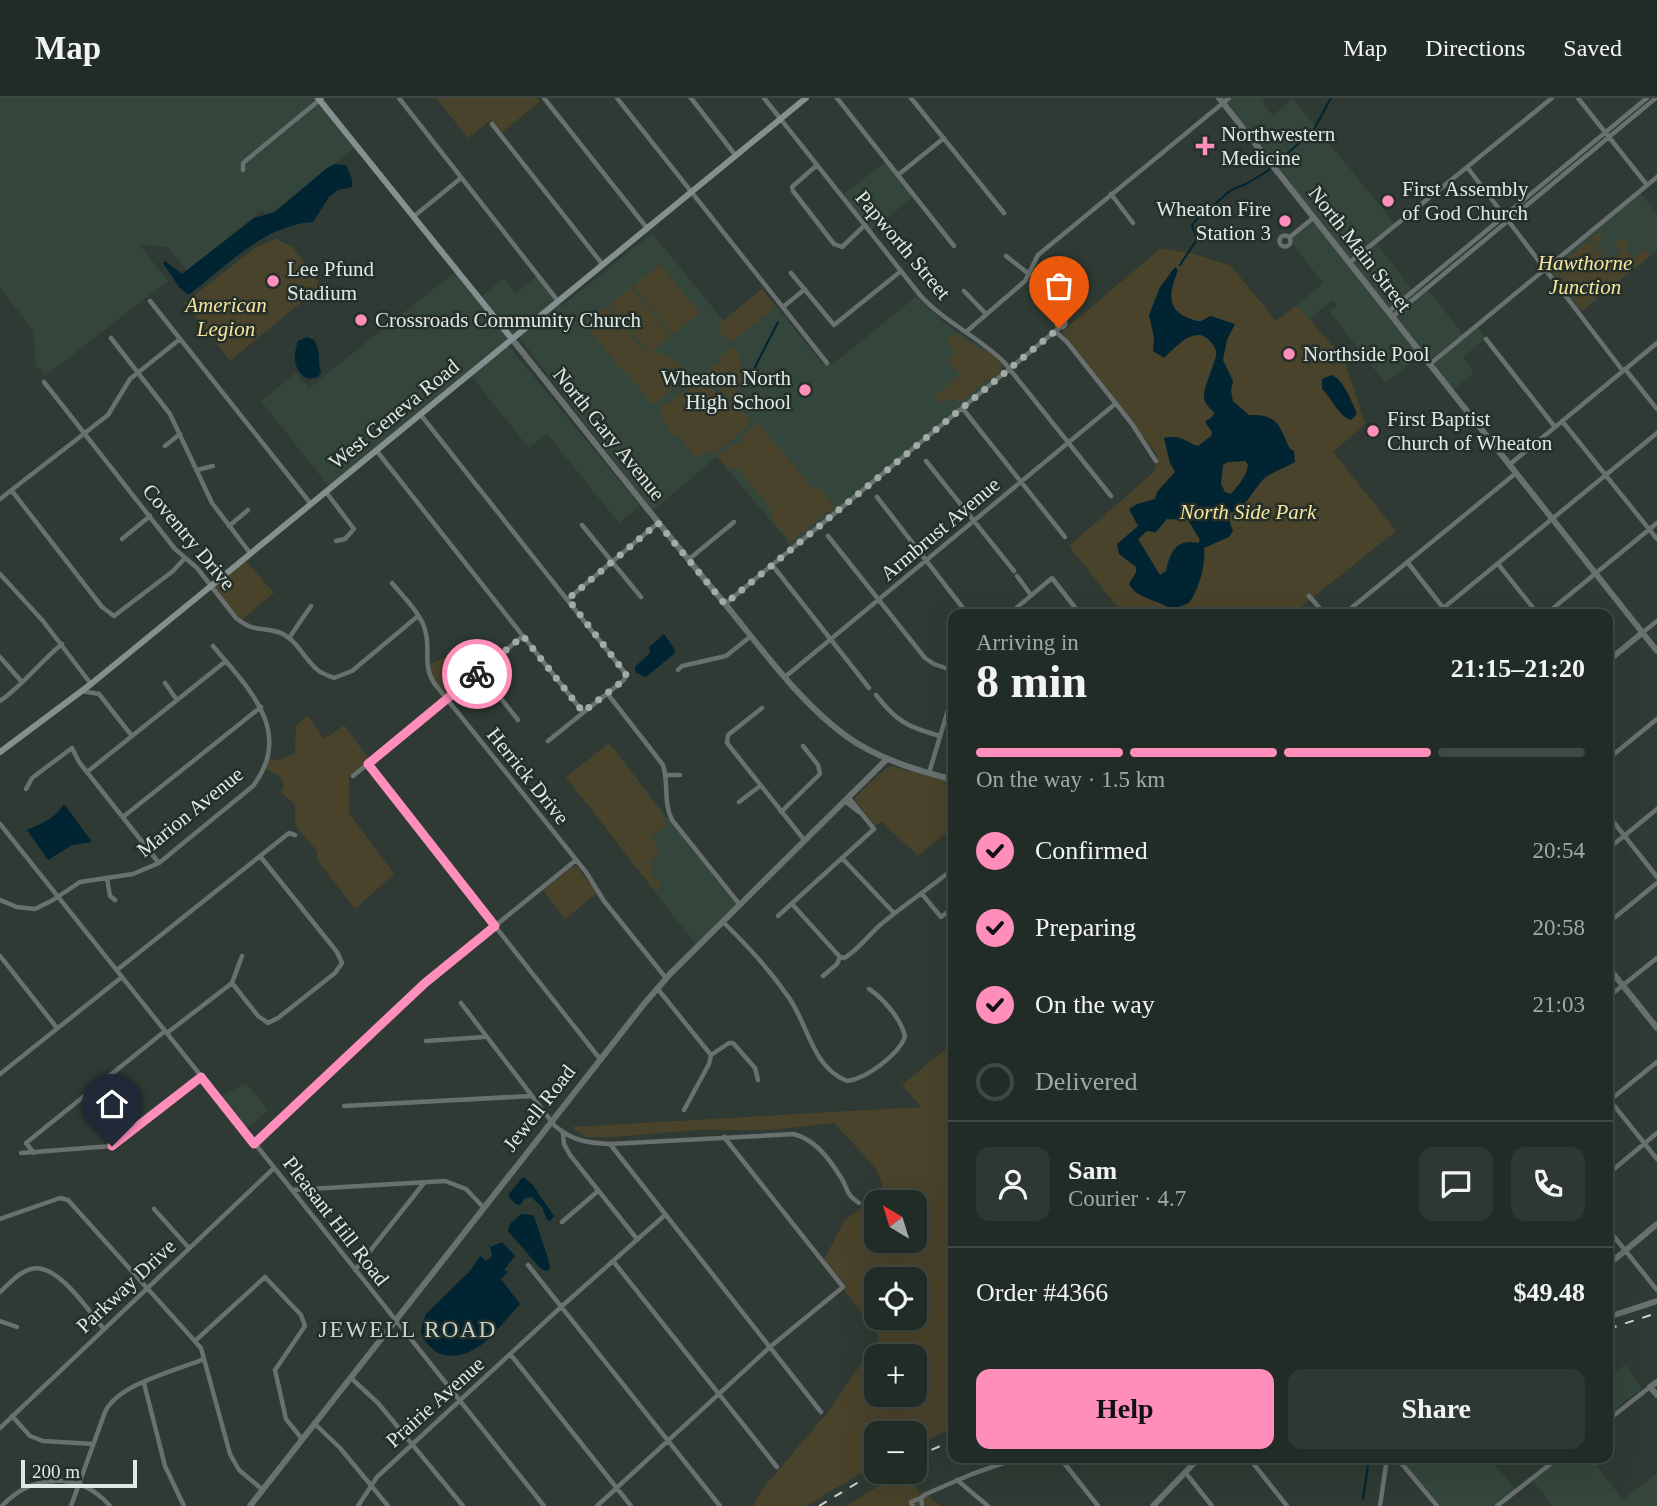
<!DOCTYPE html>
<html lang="en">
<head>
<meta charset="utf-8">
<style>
	:root { --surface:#222c26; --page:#2e3832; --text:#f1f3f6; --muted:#a2a7a7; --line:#3f4843; --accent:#ff8eba }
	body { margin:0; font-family:Georgia,serif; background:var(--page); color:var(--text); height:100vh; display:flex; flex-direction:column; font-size:26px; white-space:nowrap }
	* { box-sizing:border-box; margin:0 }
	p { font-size:23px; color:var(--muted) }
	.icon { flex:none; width:38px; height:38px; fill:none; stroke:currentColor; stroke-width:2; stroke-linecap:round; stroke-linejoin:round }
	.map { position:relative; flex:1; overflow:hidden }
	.sheet { position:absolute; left:948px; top:511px; width:665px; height:854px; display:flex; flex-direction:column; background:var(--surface); border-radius:14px; box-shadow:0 7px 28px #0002,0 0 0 2px var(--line) }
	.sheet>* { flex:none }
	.needle { width:46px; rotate:322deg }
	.controls { position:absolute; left:864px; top:1092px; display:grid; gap:14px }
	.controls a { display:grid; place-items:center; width:63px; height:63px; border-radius:14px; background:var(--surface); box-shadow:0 7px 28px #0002,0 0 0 2px var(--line); font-size:35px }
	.scale { position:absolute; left:21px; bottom:18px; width:116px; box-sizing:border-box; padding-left:7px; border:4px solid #e0e8e3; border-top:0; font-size:19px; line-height:24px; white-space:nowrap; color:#e0e8e3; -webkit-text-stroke:5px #242f29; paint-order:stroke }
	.pin { position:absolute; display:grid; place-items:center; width:60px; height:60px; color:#fff; margin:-72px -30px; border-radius:50% 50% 50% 0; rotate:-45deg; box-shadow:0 0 7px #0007 }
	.pin .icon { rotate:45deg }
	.courier { position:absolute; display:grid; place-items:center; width:70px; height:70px; margin:-35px; border:5px solid #ff8eba; border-radius:50%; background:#fff; color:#222; box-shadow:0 2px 9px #0007 }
	.summary em { font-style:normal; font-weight:700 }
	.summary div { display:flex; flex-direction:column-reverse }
	.summary { display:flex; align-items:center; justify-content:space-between; height:119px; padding:0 28px }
	h1 { font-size:46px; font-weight:700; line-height:52px }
	.bar { display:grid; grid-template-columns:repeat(4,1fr); gap:10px 7px; align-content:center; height:84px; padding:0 28px }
	.bar i { height:9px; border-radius:5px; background:var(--line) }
	.bar .on { background:var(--accent) }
	.bar p { grid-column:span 4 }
	.line { display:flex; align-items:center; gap:18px; padding:0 28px; border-top:2px solid var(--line) }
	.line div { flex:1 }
	.round { display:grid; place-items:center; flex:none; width:74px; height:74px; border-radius:14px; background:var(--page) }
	ol { padding:0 28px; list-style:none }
	li { display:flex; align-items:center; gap:21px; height:77px }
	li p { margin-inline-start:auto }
	li .icon { padding:7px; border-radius:50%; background:var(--accent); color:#111; stroke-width:4 }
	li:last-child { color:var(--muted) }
	li i { width:38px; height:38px; border:4px solid var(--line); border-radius:50% }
	.action { display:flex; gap:14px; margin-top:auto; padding:14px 28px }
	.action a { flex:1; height:80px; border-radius:14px; background:var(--accent); color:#111; font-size:28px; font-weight:700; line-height:80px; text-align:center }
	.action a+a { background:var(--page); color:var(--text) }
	header { display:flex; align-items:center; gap:42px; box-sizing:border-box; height:98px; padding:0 35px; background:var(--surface); border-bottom:2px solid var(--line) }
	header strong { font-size:33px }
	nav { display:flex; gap:38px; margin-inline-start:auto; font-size:24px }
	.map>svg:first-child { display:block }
</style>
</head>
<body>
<header>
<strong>Map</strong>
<nav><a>Map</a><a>Directions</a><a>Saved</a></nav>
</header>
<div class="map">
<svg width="1657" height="1408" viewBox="0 0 1657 1408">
	<rect width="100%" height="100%" fill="#2e3a33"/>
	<path fill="#34463c" d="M0 0H317L356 49 267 118 262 112 187 173 168 149 140 147 168 183 45 278 36 268 33 233 0 189Z
		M1230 0H1266L1262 4 1273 17 1293 1 1395 126 1350 164 1224 5Z
		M886 63 914 98 871 133 843 97Z
		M1640 95 1657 115V153L1580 215 1547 171Z
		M1312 120 1420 257 1385 285 1329 213 1337 207 1333 202 1309 221 1297 207 1323 185 1287 139Z
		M652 135 723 222 762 191 822 265H834L917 198 944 225 988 253 1002 265 1003 274 790 450 787 442 717 359 652 413 519 239 559 205 562 208Z
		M1376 145 1415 195 1425 187 1462 236 1429 263 1352 165Z
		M455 174 510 241 330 390 261 303 296 275 309 290Z
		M536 178 556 203 512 239 480 199 504 181 516 195Z
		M1477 229 1486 240 1463 259 1474 275 1452 292 1431 266Z
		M507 246 640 408 619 425 547 336 529 350 471 278Z
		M609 645 737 808 697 848 566 679Z
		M246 985 268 1012 245 1033 220 999Z
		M1625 1267 1642 1290 1608 1317V1270L1614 1276Z
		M1400 1360H1490L1517 1394 1499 1408H1438Z
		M1562 1360H1591L1623 1402 1657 1375V1408H1553L1532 1382Z"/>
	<path fill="#4a432b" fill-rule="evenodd" d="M436 0H537L540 4 502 34 491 22 468 40Z
		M1599 134 1603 138 1595 145 1610 162 1621 155 1614 146 1623 139 1629 146 1624 150 1633 160 1645 151 1651 157 1591 204 1583 213 1552 173 1588 143 1607 166 1610 165 1589 142Z
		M276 141 293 149 321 188 230 263 185 205 256 149Z
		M1161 150 1194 156 1231 168 1276 223 1297 207 1344 261 1365 326 1333 354 1396 433 1292 516H1123L1069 448 1154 374 1158 358 1062 234Z
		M660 166 700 215 673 237 633 188Z
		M631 189 671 238 651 254 668 257 691 277 655 305H651L627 275 625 276 585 227 607 209 645 255H648L609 207Z
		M762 191 776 209 730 245 716 229Z
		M956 235 982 253H988L1001 265 1003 270 996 280 991 279 960 304 951 300 940 305 935 298 960 277 948 262 955 255 946 243Z
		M733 248C734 252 738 256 740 262 746 277 741 291 730 301L706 276 707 273 720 262 719 259Z
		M703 284 744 314 742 317H747L751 325 712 358 708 351 700 359H694L679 337 674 339 659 316 663 313 661 309 696 285Z
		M758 325 814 392 819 389 834 408 788 446 786 444 790 440 788 437 786 438 770 419 773 415 736 368 729 372 717 358 732 346 737 347 744 340 743 337Z
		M246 463 274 495 241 522 213 489Z
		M448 558 458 562 472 579 446 600 434 584 426 568Z
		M308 618 324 641 344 627 369 661 349 678V715L394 776 355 811 317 762V753L295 727V707L281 694 284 686 279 678 265 670 269 660 277 663 295 655 296 627Z
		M609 645 662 715 667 726 651 740 660 751 651 765 646 764 648 767 651 765 654 773 652 775 654 781 663 783 657 792 658 797 566 679Z
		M891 668 954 685V729L918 758 882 724 875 728 855 702 856 698 885 671Z
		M576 768 597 795 565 821 543 792 570 770Z
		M954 944V1329L915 1348V1335H877V1366L806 1408H753L764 1389 827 1315 878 1242 879 1239 823 1163 845 1122 884 1092 876 1070 834 1025 769 1032H699L613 1039H585L571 1029 921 1009 902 987ZM877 1104H915V1143H877ZM877 1181H915V1220H877ZM877 1258H915V1297H877Z
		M902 1374H907L919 1395 923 1394 941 1408H846Z"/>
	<path fill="#002432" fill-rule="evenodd" d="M335 66 346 67 352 81V89L338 92 329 99 313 124C265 127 227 167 190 196H187L179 189 163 165 165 163 182 176 254 120 275 114 327 70Z
		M1175 169 1178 172C1172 189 1164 207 1184 218 1188 220 1197 224 1201 223 1204 222 1207 219 1211 218L1235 226 1227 242 1223 262 1233 283 1231 293 1233 303 1249 317C1279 316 1279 328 1290 351L1294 353 1295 364C1284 371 1269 374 1261 384 1250 396 1247 409 1230 415V425L1233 433 1229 439 1204 450C1206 466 1199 491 1189 505L1176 510 1175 512 1180 516H1156L1168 512 1169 510C1156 501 1137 501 1129 486L1136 474V469L1119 456 1117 446 1138 428 1129 411 1137 406 1155 401 1157 394 1175 374 1170 365 1164 340C1182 336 1185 344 1198 348L1211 338 1212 334 1205 324 1213 318 1214 314C1208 309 1203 304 1204 295 1206 285 1213 269 1216 258 1217 252 1214 247 1210 243 1195 226 1175 250 1164 260L1153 253 1154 239 1149 217 1160 189ZM1245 363 1248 367C1247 377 1238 388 1231 396L1225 394 1221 386 1223 367 1228 364ZM1167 421 1188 422 1200 442 1198 445C1177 440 1170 454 1166 473L1160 477 1138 441 1147 433 1156 434Z
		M307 239 314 242C322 256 317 260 321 274L318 279 308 281C293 274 293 257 298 243Z
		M1331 277C1343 280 1352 304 1357 316L1351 322C1338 318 1332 300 1322 291V281Z
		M664 536 675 552 674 556 646 579 635 574V569L650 555 649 549Z
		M64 706 92 744 72 747 48 762 27 732C42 725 55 721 64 706Z
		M523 1079 532 1086 554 1118 550 1123 547 1122 542 1109 531 1099 525 1100 520 1107 515 1106 508 1097Z
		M521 1116 533 1117 535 1121 550 1167 549 1172 545 1173 540 1170 508 1133 510 1126Z
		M502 1144 515 1158 504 1172 508 1174 501 1181 520 1206C500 1227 478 1263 445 1257 434 1255 426 1246 421 1236L422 1225 426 1216 470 1173 480 1158 486 1163 492 1158 490 1149Z"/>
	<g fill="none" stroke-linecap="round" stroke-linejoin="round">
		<path stroke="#002432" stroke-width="2" d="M1180 167 1197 141 1192 128 1195 123 1231 92 1246 86 1266 74 1313 33 1331 0
			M755 269 778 224
			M1363 1401 1369 1360"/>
		<path stroke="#697070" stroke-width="4.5" d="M399 0 558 203
			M544 0 647 130
			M617 0 827 265
			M691 0 736 58
			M764 0 920 197C944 224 979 239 1004 264L1111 398
			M837 0 954 148
			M911 0 1004 115
			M1578 0 1647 87
			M492 26 603 167
			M817 67 792 89 793 93 834 146 842 149 865 127
			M1467 69 1623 273
			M243 72V65L322 0
			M898 77 944 40
			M1111 96 1133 125
			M413 119 461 80
			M1279.5 143a5.5 5.5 0 1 1 11 0a5.5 5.5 0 1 1-11 0Z
			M1290 139 1313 120
			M1006 158 1029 176
			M1349 165 1552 0
			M791 175 834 227 901 173
			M964 193 986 216
			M150 203 311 406
			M783 209 805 191
			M1388 214 1647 0
			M1392 219 1656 0
			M1056.5 225a4.5 4.5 0 1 1 9 0a4.5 4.5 0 1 1-9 0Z
			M966 234 1025 183 1038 157 1229 0
			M1056 234 1067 244 1132 326 1156 363
			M111 240 170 316 212 405 250 455
			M1486 241 1555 329
			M1430 266 1657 79
			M1625 271 1657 311
			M44 284 175 451 197 470 236 520C255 535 259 528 278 534 297 540 304 562 319 573 323 576 329 578 334 580L352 573 418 518
			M963 311 1065 439
			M420 316 626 576 624 582 548 643
			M1562 323 1657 441
			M165 348 180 336
			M376 352 583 614
			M926 363 1014 473
			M1509 367 1657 245
			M197 372 213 368
			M12 393 102 509 114 518 173 473 185 460
			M326 394 354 431 345 441 336 443
			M877 399 966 514
			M0 401 108 317 130 281 180 241
			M582 427 641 499
			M229 428 248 412
			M828 438 925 560 934 566 954 573
			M122 441 150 418
			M688 462 734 424
			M1408 465 1448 516
			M1498 466 1538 516
			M773 468 869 590
			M0 476 43 523 91 586
			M1017 478 1031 497
			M392 485C404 500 423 517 426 536 430 554 423 568 434 585L586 774 604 803 666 880
			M1309 498 1325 516
			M568 501 658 425
			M725 506 1059 230
			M1009 516 1052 480 1080 516
			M1344 516 1516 375
			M1436 516 1657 335
			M1546 516 1657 425
			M1642 535 1657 523
			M289 540 311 508
			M0 559 22 584
			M678 572 682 568 726 558 751 538
			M480 574 518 622
			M785 579 1115 306
			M165 585 177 602
			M82 593 99 596
			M607 595 663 667C669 686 663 704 672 722L740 807
			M99 596 132 638
			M876 597C897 624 908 629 940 638
			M0 603C23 587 40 564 62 546
			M762 610 728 637 727 645 805 743
			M1608 661 1657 621
			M367 666 600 961
			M87 674 226 563
			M929 675 954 592
			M666 677H680
			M353 678 523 538
			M26 691 32 680 72 650 79 664 159 765
			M739 704 760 688
			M846 704 859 714
			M781 714 820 676 818 667 803 648
			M1608 717 1657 779
			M123 719 261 609
			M0 726 544 1408
			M1608 751 1657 711
			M842 760 894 815
			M107 780 110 798 115 802
			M922 796 941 819 954 809
			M0 802 17 809 35 811 53 802 80 784 133 776 159 765 253 688C295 633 247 589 213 548
			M792 806 840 859
			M778 818 874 731 849 700
			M723 824C747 847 768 870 787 897 808 924 811 969 847 983 866 981 898 957 905 939 902 922 883 900 869 891
			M1608 825 1657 785
			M0 858 57 930
			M117 872 289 735 295 737
			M823 878 837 866 840 859 844 860C855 855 870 836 880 827 904 807 930 790 954 770
			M232 885 258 918 268 925 278 920 335 875 342 865 337 854 260 758
			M657 890 711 957
			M1608 899 1657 860
			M461 905 555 1028C573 1043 587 1045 610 1046L794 1036C815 1042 828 1059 840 1078 849 1091 844 1095 859 1105
			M167 935 232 885 242 858
			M426 943 484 939
			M711 957 729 945H733L755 970 758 982
			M0 976 122 879
			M1608 1000 1657 1061
			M1610 1002 1657 964
			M344 1008 531 998
			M684 1012 709 966 711 957
			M563 1035 564 1046 570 1057 637 1141
			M254 1046 425 885 576 762
			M610 1046 821 1314
			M21 1055 112 1048 201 979
			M34 1055 26 1045 165 933
			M1608 1076 1657 1035
			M292 1092 445 1083 466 1091 484 1110
			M154 1111 189 1150
			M0 1121 60 1100 68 1102 201 1250 230 1356 239 1372 263 1392
			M562 1124 598 1093
			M1608 1131 1657 1192
			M613 1163 777 1369
			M528 1167 720 1408
			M355 1172 424 1085
			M0 1194C9 1186 19 1174 31 1171 57 1164 88 1212 103 1230
			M0 1223 17 1229
			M195 1243 265 1179 301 1217 305 1228 275 1272 286 1321 302 1341
			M511 1257 631 1408
			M351 1280 378 1305 463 1408
			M144 1285 165 1368 184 1408
			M12 1318 30 1338 43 1343 93 1346
			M1608 1322 1650 1289
			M315 1326 340 1350 388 1408
			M0 1330 274 1070
			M1060 1360 1098 1408
			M1249 1360 1287 1408
			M1397 1360 1437 1408
			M1185 1374 1212 1408
			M957 1382 988 1408
			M2 1408C32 1375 80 1374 110 1408
			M71 1408 105 1314C118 1286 175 1273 204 1261
			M358 1408 377 1379 561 1209 665 1117
			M597 1408 770 1249 843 1189 724 1039
			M913 1408 911 1404 921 1400
			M922 1408 921 1400 926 1396 972 1376 1018 1360
			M1380 1408 1387 1360
			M1497 1408 1558 1360"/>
		<path stroke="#697070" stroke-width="6" d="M1219 0 1657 553
			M512 241C582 328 650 416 721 501 760 548 797 602 846 638 878 661 916 672 954 682
			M1608 563 1642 535
			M1608 869 1657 930
			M1608 1167 1657 1126
			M1608 1219 1657 1203
			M1657 1284 1650 1289 1657 1297
			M250 1408 644 906 670 876 887 661
			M1153 1408 1199 1360"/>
		<path stroke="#84908f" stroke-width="6" d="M318 0 512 241
			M0 654 91 586 211 488 806 0"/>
		<path stroke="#cdd5d0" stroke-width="2" stroke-dasharray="9 9" stroke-linecap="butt" d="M1608 1231 1657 1215
			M915 1359 954 1342
			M819 1408 877 1373"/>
	</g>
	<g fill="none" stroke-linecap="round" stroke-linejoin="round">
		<path stroke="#a2aba5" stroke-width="7" stroke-dasharray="0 12.6" d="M477 576 523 538 583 614 624 582 626 576 568 501 658 425 725 506 1059 230"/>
		<path stroke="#ff8eba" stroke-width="9" d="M112 1048 201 979 254 1046 425 885 495 828 368 666 477 576"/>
	</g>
	<g fill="#ff8eba" stroke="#242f29" stroke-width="2.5">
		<path d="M1201.5 37.5h7v7h7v7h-7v7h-7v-7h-7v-7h7z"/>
		<circle cx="1388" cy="103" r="7"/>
		<circle cx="1285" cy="123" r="7"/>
		<circle cx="273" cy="183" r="7"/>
		<circle cx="361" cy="222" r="7"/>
		<circle cx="1289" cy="256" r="7"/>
		<circle cx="805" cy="292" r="7"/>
		<circle cx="1373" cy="333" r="7"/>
	</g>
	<g text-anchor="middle" stroke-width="5" stroke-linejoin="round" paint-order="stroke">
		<g font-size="21" fill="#e0e8e3" stroke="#242f29" text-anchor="start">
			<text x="1221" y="43">Northwestern<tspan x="1221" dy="24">Medicine</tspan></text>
			<text x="1402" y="98">First Assembly<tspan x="1402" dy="24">of God Church</tspan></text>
			<text x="1271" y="118" text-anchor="end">Wheaton Fire<tspan x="1271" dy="24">Station 3</tspan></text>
			<text x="287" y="178">Lee Pfund<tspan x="287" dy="24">Stadium</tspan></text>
			<text x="375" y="229">Crossroads Community Church</text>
			<text x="1303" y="263">Northside Pool</text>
			<text x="791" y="287" text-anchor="end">Wheaton North<tspan x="791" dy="24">High School</tspan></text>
			<text x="1387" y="328">First Baptist<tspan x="1387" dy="24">Church of Wheaton</tspan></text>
		</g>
		<g font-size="21" fill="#e0e8e3" stroke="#242f29">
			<text transform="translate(903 147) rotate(50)" y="7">Papworth Street</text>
			<text transform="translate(1360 151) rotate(52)" y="7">North Main Street</text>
			<text transform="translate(394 316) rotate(-39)" y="7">West Geneva Road</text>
			<text transform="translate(609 336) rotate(51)" y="7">North Gary Avenue</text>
			<text transform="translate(940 431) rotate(-40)" y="7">Armbrust Avenue</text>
			<text transform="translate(189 439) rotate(50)" y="7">Coventry Drive</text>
			<text transform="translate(528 678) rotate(51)" y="7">Herrick Drive</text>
			<text transform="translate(190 714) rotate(-39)" y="7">Marion Avenue</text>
			<text transform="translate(539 1010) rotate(-52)" y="7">Jewell Road</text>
			<text transform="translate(336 1123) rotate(52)" y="7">Pleasant Hill Road</text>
			<text transform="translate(126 1188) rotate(-43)" y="7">Parkway Drive</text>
			<text transform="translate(435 1304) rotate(-42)" y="7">Prairie Avenue</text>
		</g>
		<g font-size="21" font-style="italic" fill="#f7e59e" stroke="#242f29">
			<text x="1585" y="172">Hawthorne<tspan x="1585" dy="24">Junction</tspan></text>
			<text x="226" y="214">American<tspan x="226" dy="24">Legion</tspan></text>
			<text x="1248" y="421">North Side Park</text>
		</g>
		<g font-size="23" letter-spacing="2" fill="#c4d2ca" stroke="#242f29">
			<text x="408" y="1239">JEWELL ROAD</text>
		</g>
	</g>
</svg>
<div class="controls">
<a><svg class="needle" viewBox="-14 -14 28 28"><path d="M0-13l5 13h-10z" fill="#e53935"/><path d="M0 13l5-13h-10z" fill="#a2a7a7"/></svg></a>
<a><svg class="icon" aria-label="locate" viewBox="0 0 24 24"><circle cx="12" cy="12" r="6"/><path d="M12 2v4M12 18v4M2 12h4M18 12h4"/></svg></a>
<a>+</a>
<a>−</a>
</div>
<div class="scale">200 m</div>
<div class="pin" style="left:1059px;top:230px;background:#ea580c"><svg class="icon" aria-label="bag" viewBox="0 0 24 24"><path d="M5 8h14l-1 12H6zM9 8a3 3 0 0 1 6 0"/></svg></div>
<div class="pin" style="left:112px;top:1048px;background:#1f2937"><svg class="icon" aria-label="home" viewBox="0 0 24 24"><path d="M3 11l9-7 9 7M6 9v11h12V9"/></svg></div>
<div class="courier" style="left:477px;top:576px"><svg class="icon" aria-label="bike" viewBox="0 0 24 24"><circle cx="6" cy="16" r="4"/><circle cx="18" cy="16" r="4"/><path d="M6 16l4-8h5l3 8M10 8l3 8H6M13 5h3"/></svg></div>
<section class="sheet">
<div class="summary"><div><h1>8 min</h1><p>Arriving in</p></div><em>21:15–21:20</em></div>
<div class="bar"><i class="on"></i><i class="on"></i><i class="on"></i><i></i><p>On the way · 1.5 km</p></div>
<ol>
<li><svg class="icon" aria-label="check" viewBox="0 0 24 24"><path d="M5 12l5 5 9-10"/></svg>Confirmed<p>20:54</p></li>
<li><svg class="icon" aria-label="check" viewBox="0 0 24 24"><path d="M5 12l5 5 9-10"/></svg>Preparing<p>20:58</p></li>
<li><svg class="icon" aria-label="check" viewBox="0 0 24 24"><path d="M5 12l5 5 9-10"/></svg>On the way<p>21:03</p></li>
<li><i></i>Delivered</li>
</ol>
<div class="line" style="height:126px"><a class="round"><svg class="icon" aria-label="person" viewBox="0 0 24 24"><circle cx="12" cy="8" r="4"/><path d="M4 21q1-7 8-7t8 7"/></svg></a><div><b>Sam</b><p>Courier · 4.7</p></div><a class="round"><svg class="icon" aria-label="chat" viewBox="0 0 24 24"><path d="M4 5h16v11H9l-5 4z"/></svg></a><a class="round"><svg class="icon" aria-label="phone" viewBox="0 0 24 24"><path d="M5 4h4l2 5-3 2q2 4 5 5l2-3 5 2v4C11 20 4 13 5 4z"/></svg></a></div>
<div class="line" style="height:91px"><div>Order #4366</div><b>$49.48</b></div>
<div class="action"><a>Help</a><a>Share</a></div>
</section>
</div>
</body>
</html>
